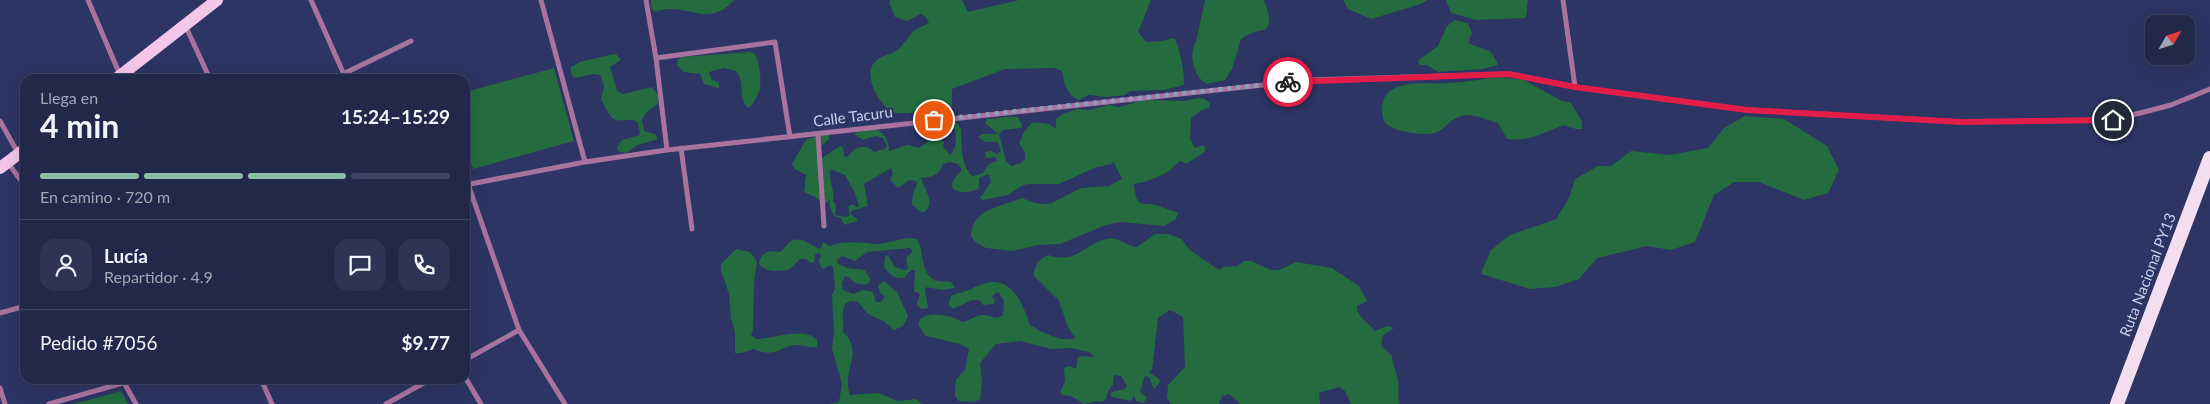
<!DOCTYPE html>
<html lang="es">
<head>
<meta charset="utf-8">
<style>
	:root { --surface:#21284a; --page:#2d3454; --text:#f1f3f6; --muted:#a2a6b5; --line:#3e4462; --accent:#8abfa5 }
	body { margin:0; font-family:Lato,sans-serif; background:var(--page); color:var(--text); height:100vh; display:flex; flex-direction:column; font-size:19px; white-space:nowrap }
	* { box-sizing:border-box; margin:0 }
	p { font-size:16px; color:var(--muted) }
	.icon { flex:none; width:28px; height:28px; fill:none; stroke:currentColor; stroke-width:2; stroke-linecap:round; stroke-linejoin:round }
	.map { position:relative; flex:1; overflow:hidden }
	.details { position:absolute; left:20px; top:74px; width:450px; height:310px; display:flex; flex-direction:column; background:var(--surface); border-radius:15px; box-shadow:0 5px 20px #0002,0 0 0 1px var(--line) }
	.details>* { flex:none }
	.needle { width:32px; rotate:51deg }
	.fabs { position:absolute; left:2145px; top:15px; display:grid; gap:10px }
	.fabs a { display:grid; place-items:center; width:50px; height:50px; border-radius:10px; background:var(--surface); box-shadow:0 5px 20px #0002,0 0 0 1px var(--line); font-size:25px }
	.pin { position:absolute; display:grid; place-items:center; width:42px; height:42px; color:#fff; margin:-21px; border:2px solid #fff; border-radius:50%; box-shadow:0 1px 5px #0007 }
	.courier { position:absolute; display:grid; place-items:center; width:50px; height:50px; margin:-25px; border:4px solid #e11d48; border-radius:50%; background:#fff; color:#222; box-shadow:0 1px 6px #0007 }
	.summary em { font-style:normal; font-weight:700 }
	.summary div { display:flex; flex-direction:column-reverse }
	.summary { display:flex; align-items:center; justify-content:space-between; height:85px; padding:0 20px }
	h1 { font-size:32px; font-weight:700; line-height:38px }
	.bar { display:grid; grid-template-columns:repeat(4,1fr); gap:8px 5px; align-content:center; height:60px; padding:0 20px }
	.bar i { height:6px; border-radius:4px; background:var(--line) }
	.bar .selected { background:var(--accent) }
	.bar p { grid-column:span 4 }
	.line { display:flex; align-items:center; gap:12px; padding:0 20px; border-top:1px solid var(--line) }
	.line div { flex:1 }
	.round { display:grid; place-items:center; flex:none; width:52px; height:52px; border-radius:15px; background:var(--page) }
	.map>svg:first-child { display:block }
</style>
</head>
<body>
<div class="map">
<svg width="2210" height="404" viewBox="0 0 2210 404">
	<rect width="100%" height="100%" fill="#2c3563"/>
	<path fill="#246b3f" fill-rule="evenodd" d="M651 0H734C706 31 687 0 655 12L651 8Z
		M891 0H962L968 12 1019 0H1151L1138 32 1146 42 1163 41 1172 38 1175 39C1181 52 1184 71 1184 85L1164 90 1130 91 1125 95 1106 97 1089 95 1079 100C1066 95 1064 83 1062 71L1055 68 1005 69 952 89V106C946 111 901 115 893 112 881 107 865 79 872 66 878 55 889 56 897 50 904 45 908 36 915 30 919 27 925 26 929 23L926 17 921 14 907 21 895 17 889 2Z
		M1205 0H1264C1279 41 1259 24 1241 39L1232 69 1225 80 1207 84C1193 77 1188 54 1196 41Z
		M1343 0H1427L1421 4 1371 19 1348 9Z
		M1446 0H1528L1526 18 1476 20 1451 13Z
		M1455 20 1468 23 1472 33 1468 43C1483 51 1491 45 1498 65L1482 69 1438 72 1427 65H1420L1418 62 1420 59 1438 46 1447 26Z
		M751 52 756 55C762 75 764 93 749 108 737 102 746 81 736 71L724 68 709 72 711 79 719 83V88L704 84 700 74 683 72 677 65 678 60 681 57Z
		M614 54 617 55 621 60 610 67 617 91 623 94 652 87 659 97 658 104 648 111 642 119 644 131 655 134 658 139 638 145 626 153 618 151 617 147 622 140 640 135 638 123C629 116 619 125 611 117 607 112 604 104 601 99L604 86 600 75 594 74 574 78 571 73V67L580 62Z
		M554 68 574 141 473 169 465 138V92Z
		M1498 77 1524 80 1560 100 1571 103 1582 121V129H1576L1563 125C1543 133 1528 142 1507 139L1498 123C1487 120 1472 113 1461 116 1451 118 1445 129 1435 133 1425 136 1396 132 1388 125 1382 121 1382 114 1382 108 1383 100 1385 93 1393 89 1411 80 1430 85 1449 83 1466 82 1482 79 1498 77Z
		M1198 98 1205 99 1210 103 1209 108 1202 110 1191 118 1190 139 1195 148 1204 145 1206 151 1186 164 1181 161 1178 162C1171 174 1147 182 1134 184 1137 212 1142 200 1159 206 1166 208 1171 211 1178 212L1176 219 1164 226 1121 222 1106 225 1060 244 1038 245 1013 251 986 248 975 242 971 236C972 209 1001 207 1022 198L1035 203 1045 204 1052 203 1081 188 1109 186 1122 179 1114 163 1094 168 1059 184H1030L1023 185 1008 195 983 200 980 198 991 182 989 174 979 178V188C970 194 945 195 954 179 956 176 960 173 962 170L958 164 949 162 943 164C941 174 930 178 921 178 924 190 936 201 925 212H921L912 205 913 194 917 184 916 181 909 180 898 188 890 180 893 173 891 168 864 184 868 206 851 211V214L857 219V221L844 225 841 218 834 216 829 205 830 199 824 205 815 197 804 192 806 175 795 169 792 164 804 143 808 139 826 134 829 135V139L819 148V160L840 146 843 148 844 156 848 157C853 148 865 142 874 152L884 149 887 146 883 138 875 136 863 140 854 134C871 122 889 131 889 151L907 145 919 148 929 141 941 139 944 142 943 147 950 155C957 148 956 138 955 129H944L943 126 955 121 961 129C962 143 960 167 973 176L983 173 989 164 997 161 996 157 986 158 985 152 991 151 997 154 1001 151 998 142H985L978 137 982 134H998L985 123 987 119C997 119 1007 115 1018 117L1022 125 1021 128 1003 130 999 134 1006 161 1011 166 1021 163 1025 159V152L1019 143 1025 130 1033 122 1049 124 1056 129V119L1063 114 1077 109 1089 110 1109 105 1119 107 1144 100 1184 101ZM830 169 845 175 855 193 859 207H856L854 204 848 206 850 215 847 217 835 215 836 205 833 201C835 190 828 179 830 169Z
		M1745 116 1784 119 1827 146 1839 170 1828 193 1804 200 1759 182H1734L1714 195 1695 242 1671 250 1647 246 1597 258 1579 279 1555 287 1530 289 1481 274 1490 251 1510 235 1556 219 1569 198 1575 179 1598 166H1611L1631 151 1670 155 1708 148 1724 128Z
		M1155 234H1168L1182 239C1188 252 1207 261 1219 270L1223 267 1237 266 1244 261H1251L1271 270H1279L1296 262 1332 268 1359 286 1367 301 1357 306C1357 318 1369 322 1375 331L1387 326 1394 328 1383 335 1381 346 1392 356C1393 365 1396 372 1398 380 1400 388 1396 395 1400 404H1351L1345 391 1339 387 1319 393 1320 404H1240L1229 394 1222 396 1219 404H1171L1167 398 1168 385 1185 367 1183 317 1170 310 1158 318 1152 370 1149 372 1159 379 1160 382 1154 389 1149 377 1145 376 1140 391 1147 398 1144 403 1136 401 1134 396 1131 401 1112 397 1110 394 1112 392 1124 389 1127 386 1121 376 1114 375 1113 385 1108 391 1106 399 1102 402 1097 401 1084 404 1071 396 1062 395 1060 393 1065 381 1064 368 1070 366 1076 369 1078 358 1081 356 1094 357 1089 352 1072 348 1051 349 1020 341 996 344 980 363 982 382 980 400 973 402 959 401 955 396 956 379 965 370 969 349 960 344 926 336 918 325 920 319C932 310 952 316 963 322 970 320 977 315 983 315 992 315 995 321 1003 315L1004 301 998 292 992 296 995 301 993 304 983 305 979 300H972L953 309 948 305 951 296C956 293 961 293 966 291 974 288 982 283 991 282 1015 280 1024 308 1030 325 1042 332 1061 343 1075 338L1068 327 1059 301 1034 276C1034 266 1039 259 1048 255 1078 265 1084 243 1107 239 1118 236 1126 246 1137 247Z
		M909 238 917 239C926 253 918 275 938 281 942 282 947 281 951 282L955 288 941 290 927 287 925 289 928 308 921 309 917 304 920 294 914 291 915 270H911L904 278C894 279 890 275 884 267L885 257 888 255 895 267 905 270 908 269 906 258 913 251 910 248 867 252 855 261 842 256 837 260V263L847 268 865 270 870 279 869 283C862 287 853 283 848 277L845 276 842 283 843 290 853 294 863 290 873 292 876 302H880L885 297 880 293 878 286 884 281 897 292 908 316 903 326 894 330 883 321 868 314 858 302 851 301 845 304C841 314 844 322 843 332 865 352 841 371 850 395L878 393 898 401 916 399 922 404H830L839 402 842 384 832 348 834 333 832 295 835 289 833 267 830 265 824 269 821 267 819 261 821 255 818 253 815 255 814 262 811 263 806 259H800L790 269C780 271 766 273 759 264 760 252 770 250 780 252 785 249 787 243 791 241 805 235 811 248 821 248L823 242 830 246C845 240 861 243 877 244 886 244 899 239 909 238Z
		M736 249 750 252 757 262 754 282 753 329 751 335 756 339C773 339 805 326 817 340V347C809 348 803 345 796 345 780 346 774 359 754 349L741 353H735V332L731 319 729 294 721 270V264Z
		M121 391 128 404H73Z"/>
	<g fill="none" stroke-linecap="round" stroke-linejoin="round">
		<path stroke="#a973a0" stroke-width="5" d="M88 0 120 75
			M311 0 346 79
			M541 0 585 162
			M646 0 656 58 667 150
			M1563 0 1575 87
			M185 25 210 79
			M656 58 775 42 790 137
			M343 74 411 41
			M0 121 18 153
			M818 134 824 226
			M681 148 692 229
			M8 163 25 186
			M468 184 519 330 565 404
			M465 185 585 162 667 150 1308 80 1509 74 1575 87 1747 110 1962 122 2113 120 2171 105 2210 89
			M0 313 25 306
			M465 360 519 330
			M465 377 481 404
			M122 379 136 404
			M261 379 272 404
			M0 388 5 404
			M49 404 137 379
			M386 404 431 379"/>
		<path stroke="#f3c6ea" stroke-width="12" d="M116 79 217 0
			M0 168 25 149"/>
		<path stroke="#f4ddef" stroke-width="14" d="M2117 404 2210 158"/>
	</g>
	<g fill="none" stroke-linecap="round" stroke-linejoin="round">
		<path stroke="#929abd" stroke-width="5" stroke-dasharray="0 9" d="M934 120 1288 82"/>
		<path stroke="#e11d48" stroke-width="6" d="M1288 82 1509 74 1575 87 1747 110 1962 122 2113 120"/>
	</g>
	<g text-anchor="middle" stroke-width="4.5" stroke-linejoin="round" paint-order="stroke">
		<g font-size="15" fill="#c9d1ed" stroke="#2c3563">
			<text transform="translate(853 117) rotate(-7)" y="5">Calle Tacuru</text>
			<text transform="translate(2148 275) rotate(-69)" y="5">Ruta Nacional PY13</text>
		</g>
	</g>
</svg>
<div class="fabs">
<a><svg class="needle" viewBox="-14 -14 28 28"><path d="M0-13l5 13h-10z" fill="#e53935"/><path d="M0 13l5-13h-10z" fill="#a2a6b5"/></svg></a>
</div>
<div class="pin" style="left:934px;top:120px;background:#ea580c"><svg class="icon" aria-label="bag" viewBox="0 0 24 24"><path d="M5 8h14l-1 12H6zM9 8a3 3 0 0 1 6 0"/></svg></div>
<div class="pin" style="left:2113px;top:120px;background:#1f2937"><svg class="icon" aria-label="home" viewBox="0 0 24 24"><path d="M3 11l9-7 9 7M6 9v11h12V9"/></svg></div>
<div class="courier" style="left:1288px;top:82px"><svg class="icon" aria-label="bike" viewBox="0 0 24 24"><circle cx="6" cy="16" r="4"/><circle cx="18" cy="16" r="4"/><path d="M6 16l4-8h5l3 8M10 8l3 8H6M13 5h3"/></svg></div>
<section class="details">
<div class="summary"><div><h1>4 min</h1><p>Llega en</p></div><em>15:24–15:29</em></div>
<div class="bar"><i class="selected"></i><i class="selected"></i><i class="selected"></i><i></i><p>En camino · 720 m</p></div>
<div class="line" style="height:90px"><a class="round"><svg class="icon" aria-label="person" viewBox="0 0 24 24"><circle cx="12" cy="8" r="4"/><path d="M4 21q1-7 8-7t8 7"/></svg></a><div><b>Lucía</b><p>Repartidor · 4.9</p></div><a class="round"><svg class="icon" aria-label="chat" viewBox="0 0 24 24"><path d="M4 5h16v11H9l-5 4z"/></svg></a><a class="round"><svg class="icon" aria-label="phone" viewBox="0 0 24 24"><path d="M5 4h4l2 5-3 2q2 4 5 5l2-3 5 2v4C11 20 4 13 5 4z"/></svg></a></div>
<div class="line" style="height:65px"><div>Pedido #7056</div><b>$9.77</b></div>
</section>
</div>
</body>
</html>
